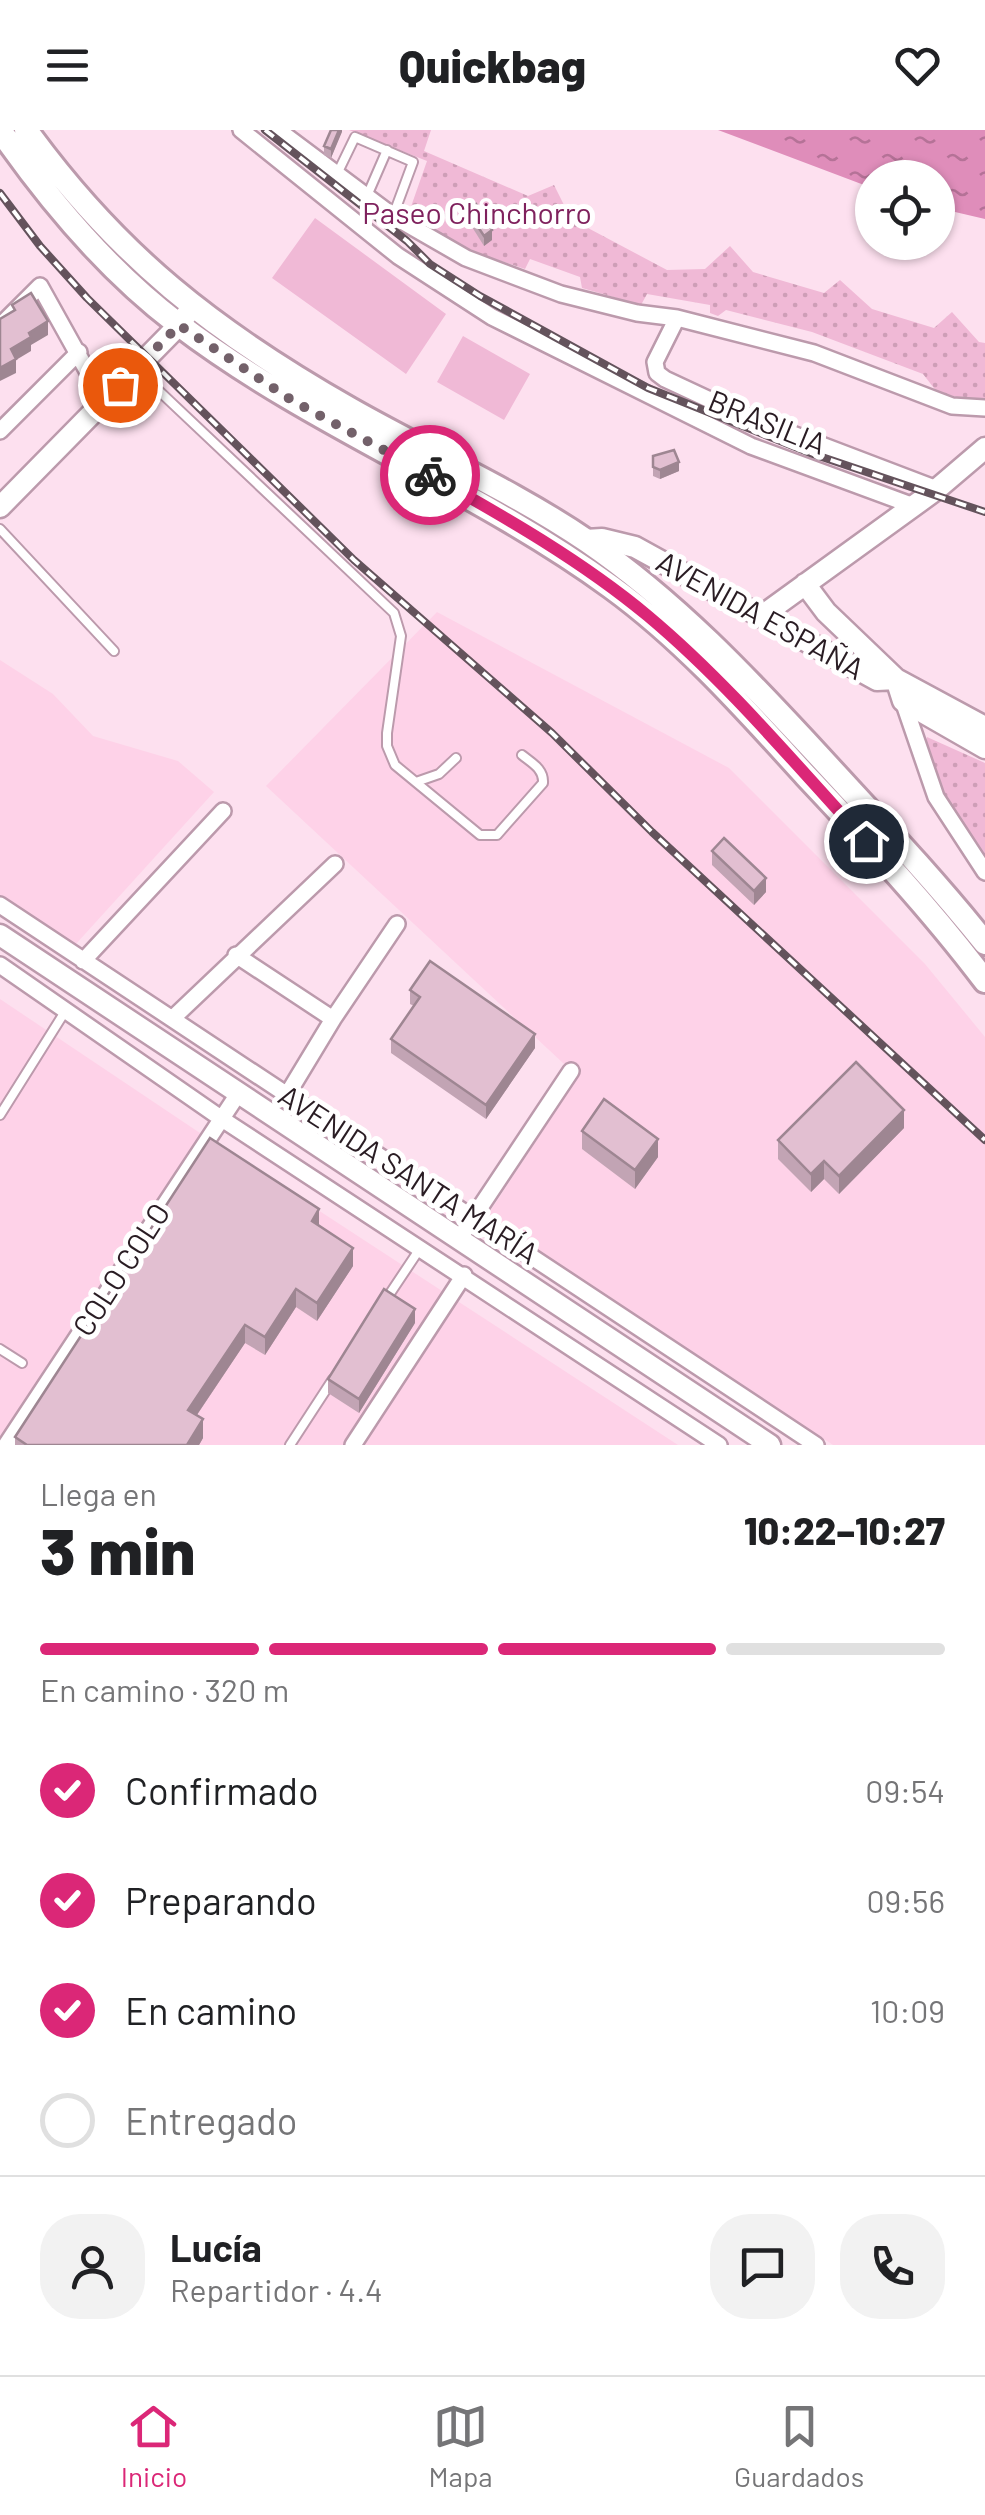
<!DOCTYPE html>
<html lang="es">
<head>
<meta charset="utf-8">
<style>
	:root { --surface:#fff; --page:#f2f2f2; --text:#202124; --muted:#757577; --line:#e0e0e0; --accent:#db2777 }
	body { margin:0; font-family:Barlow,sans-serif; background:var(--page); color:var(--text); height:100vh; display:flex; flex-direction:column; font-size:38px; white-space:nowrap }
	* { box-sizing:border-box; margin:0 }
	p { font-size:32px; color:var(--muted) }
	.icon { flex:none; width:55px; height:55px; fill:none; stroke:currentColor; stroke-width:2; stroke-linecap:round; stroke-linejoin:round }
	.map { position:relative; height:1315px; overflow:hidden }
	.drawer { display:flex; flex-direction:column; background:var(--surface); flex:1 }
	.drawer>* { flex:none }
	.buttons { position:absolute; left:855px; top:30px; display:grid; gap:20px }
	.buttons a { display:grid; place-items:center; width:100px; height:100px; border-radius:50%; background:var(--surface); box-shadow:0 2px 8px #0004; font-size:50px }
	.pin { position:absolute; display:grid; place-items:center; width:85px; height:85px; color:#fff; margin:-42px; border:5px solid #fff; border-radius:50%; box-shadow:0 2px 10px #0007 }
	.courier { position:absolute; display:grid; place-items:center; width:100px; height:100px; margin:-50px; border:8px solid #db2777; border-radius:50%; background:#fff; color:#222; box-shadow:0 2px 12px #0007 }
	.head em { font-style:normal; font-weight:800 }
	.head div { display:flex; flex-direction:column-reverse }
	.head { display:flex; align-items:center; justify-content:space-between; height:170px; padding:0 40px }
	h1 { font-size:65px; font-weight:800; line-height:75px }
	.bar { display:grid; grid-template-columns:repeat(4,1fr); gap:15px 10px; align-content:center; height:120px; padding:0 40px }
	.bar i { height:12px; border-radius:8px; background:var(--line) }
	.bar .active { background:var(--accent) }
	.bar p { grid-column:span 4 }
	.line { display:flex; align-items:center; gap:25px; padding:0 40px; border-top:2px solid var(--line) }
	.line div { flex:1 }
	.round { display:grid; place-items:center; flex:none; width:105px; height:105px; border-radius:40px; background:var(--page) }
	ol { padding:0 40px; list-style:none }
	li { display:flex; align-items:center; gap:30px; height:110px }
	li p { margin-inline-start:auto }
	li .icon { padding:10px; border-radius:50%; background:var(--accent); color:#fff; stroke-width:4 }
	li:last-child { color:var(--muted) }
	li i { width:55px; height:55px; border:5px solid var(--line); border-radius:50% }
	header { display:flex; justify-content:space-between; align-items:center; height:130px; padding:0 40px; background:var(--surface); font-size:45px; font-weight:800 }
	.tab-bar { display:flex; justify-content:space-around; align-items:center; height:140px; border-top:2px solid var(--line); background:var(--surface); font-size:28px; color:var(--muted) }
	.tab-bar a { display:grid; justify-items:center; gap:5px }
	.tab-bar .active { color:var(--accent) }
	.map>svg:first-child { display:block }
</style>
</head>
<body>
<header><svg class="icon" aria-label="menu" viewBox="0 0 24 24"><path d="M4 6h16M4 12h16M4 18h16"/></svg>Quickbag<svg class="icon" aria-label="heart" viewBox="0 0 24 24"><path d="M12 20l-8-8c-3-5 5-10 8-4 3-6 11-1 8 4z"/></svg></header>
<div class="map">
<svg width="985" height="1315" viewBox="0 0 985 1315">
	<defs>
		<pattern id="grass-dots" width="8" height="8" patternUnits="userSpaceOnUse" patternTransform="scale(2.5)"><rect width="8" height="8" fill="#f0b9d6"/><path d="M2 2h.1M6 6h.1" fill="none" stroke="#ce9eb7" stroke-width="1.8" stroke-linecap="round"/></pattern>
		<pattern id="water-ripples" width="26" height="14" patternUnits="userSpaceOnUse" patternTransform="scale(2.5)"><rect width="26" height="14" fill="#df8dba"/><path d="M2 4q2-2 4 0t4 0M15 11q2-2 4 0t4 0" fill="none" stroke="#b57297"/></pattern>
	</defs>
	<rect width="100%" height="100%" fill="#fde0ef"/>
	<path fill="#fed2e8" d="M437 482 729 638 925 834 985 907V1315H833L487 1086 578 947 266 656Z
		M0 530 53 564 93 606 178 631 214 662 75 815 0 765Z
		M0 869 200 1003 678 1315H0Z"/>
	<path fill="url(#grass-dots)" d="M349 0H431L424 21 528 66 554 55 571 89 667 140 705 139 730 116 753 142 824 163 840 150 872 179 934 198 952 182 979 212 985 213V269L969 270 937 262 923 244 812 202 726 180 718 186 710 183V175L647 164 641 175 582 158 580 147 530 129 525 139 456 116 407 88 427 31Z
		M927 607 985 633V728L945 666 925 614Z"/>
	<path fill="#f0b9d6" d="M315 88 446 184 406 244 272 148Z
		M463 206 530 244 504 290 437 252Z"/>
	<path fill="url(#water-ripples)" d="M718 0H985V89L938 78V48H872V58Z"/>
	<g fill="none" stroke-linecap="round" stroke-linejoin="round">
		<g stroke="#bc9aac" stroke-width="12">
			<path id="lane" d="M338 42 355 7 413 32 393 86
				M367 66 387 20
				M139 242 394 483 401 506 387 603V616L395 635 480 705H497L543 653C544 639 532 633 522 625
				M0 399 114 521
				M416 652 439 644 456 628
				M0 985 66 880
				M385 1171 419 1120
				M0 1219 22 1233
				M290 1315 333 1249"/>
		</g>
		<g stroke="#bc9aac" stroke-width="20">
			<path id="street" d="M241 0 398 126 492 187 751 316 911 375
				M278 0 393 86 466 128 561 164 637 183 677 188 814 223 952 276 985 278
				M677 188 655 232 657 243 665 249 740 284 937 359
				M0 196 40 156 104 271
				M0 301 79 222
				M903 571 936 667 985 742
				M0 775 816 1315
				M236 825 333 889
				M83 831 223 681
				M0 835 222 989 719 1315
				M173 888 335 734
				M287 965 333 889 397 794
				M459 1109 571 941
				M6 1315 238 964
				M353 1315 464 1145"/>
		</g>
		<g stroke="#bc9aac" stroke-width="25">
			<path id="secondary" d="M0 377 179 195 192 177
				M586 410 602 409 635 417 877 550 896 549 985 597
				M805 454 826 482 896 549 903 571 985 618
				M763 485 937 359 985 318
				M0 805 770 1315"/>
		</g>
		<g stroke="#bc9aac" stroke-width="28">
			<path id="primary" d="M0 0C50 72 108 141 178 194 313 297 474 357 611 457 684 510 745 579 806 646 868 712 930 778 985 851
				M26 0C118 127 215 202 350 279 429 324 512 360 587 411 676 472 747 548 820 627 876 688 933 748 985 813"/>
		</g>
		<use href="#lane" stroke="#fff" stroke-width="8"/>
		<use href="#street" stroke="#fff" stroke-width="15"/>
		<use href="#secondary" stroke="#fff" stroke-width="20"/>
		<use href="#primary" stroke="#fff" stroke-width="22"/>
		<g stroke="#64535c" stroke-width="8">
			<path id="rail" d="M265 0 407 111 430 134 480 166 648 258 813 324 985 382
				M0 63 40 116 87 168 354 430 552 603 652 702 985 1010"/>
		</g>
		<use href="#rail" stroke="#fff" stroke-width="4" stroke-dasharray="11" stroke-linecap="butt"/>
	</g>
	<path fill="#c2a4b4" d="M342 0 331 28 324 25V16Z
		M467 80 492 110 484 116 467 89Z
		M653 326 679 341 660 349 653 346Z
		M712 721 766 762 754 775 712 735Z
		M410 860 535 918 486 989 391 923V909L414 876 410 874Z
		M904 998 839 1064 824 1049 811 1062 778 1029V1010Z
		M582 1001 658 1027 635 1059 582 1019Z
		M319 1096 353 1136 317 1191 296 1177 265 1225 245 1213 197 1285 203 1308 199 1315H15V1307Z
		M415 1193 359 1283 328 1263V1249Z"/>
	<path fill="#9e8692" d="M339 0H342V2L331 28V19Z
		M492 100V110L484 116V106Z
		M48 191V205L31 215V221L16 230V243L0 251V238L11 219 29 203Z
		M679 332V341L660 349V340Z
		M766 748V762L754 775V761Z
		M535 904V918L486 989V975Z
		M904 980V998L839 1064V1046Z
		M658 1009V1027L635 1059V1040Z
		M824 1031V1049L811 1062V1044Z
		M319 1079V1098L312 1091Z
		M353 1118V1136L317 1191V1173Z
		M296 1159V1177L265 1225V1207Z
		M415 1179V1193L359 1283V1269Z
		M245 1195V1213L188 1298V1280Z
		M203 1289V1308L199 1315H187Z"/>
	<path fill="#e2bfd1" stroke="#9e8692" stroke-width="2.5" d="M331 0H339L331 19 324 16Z
		M476 74 492 100 484 106 467 80Z
		M31 163 48 191 29 203 31 207 11 219 16 229 0 238V189L15 180 12 175Z
		M674 320 679 332 660 340 653 337V326Z
		M724 708 766 748 754 761 712 721Z
		M430 831 535 904 486 975 391 909 420 867 410 860Z
		M856 932 904 980 839 1046 824 1031 811 1044 778 1010Z
		M604 969 658 1009 635 1040 582 1001Z
		M210 1008 319 1079 312 1091 353 1118 317 1173 296 1159 265 1207 245 1195 188 1280 203 1289 187 1315H27L15 1307Z
		M384 1159 415 1179 359 1269 328 1249Z"/>
	<g fill="none" stroke-linecap="round" stroke-linejoin="round">
		<path stroke="#73616a" stroke-width="10" stroke-dasharray="0 18" d="M120 255 179 195 293 271 430 345"/>
		<path stroke="#db2777" stroke-width="12" d="M430 345C505 387 582 431 648 486 728 553 796 635 866 711"/>
	</g>
	<g text-anchor="middle" stroke-width="10" stroke-linejoin="round" paint-order="stroke">
		<g font-size="30" fill="#7f215d" stroke="#fff">
			<text x="477" y="94">Paseo Chinchorro</text>
		</g>
		<g font-size="30" fill="#291c23" stroke="#fff">
			<text transform="translate(767 293) rotate(22)" y="10">BRASILIA</text>
			<text transform="translate(760 486) rotate(29)" y="10">AVENIDA ESPAÑA</text>
			<text transform="translate(408 1045) rotate(33)" y="10">AVENIDA SANTA MARÍA</text>
			<text transform="translate(122 1140) rotate(-57)" y="10">COLO COLO</text>
		</g>
	</g>
</svg>
<div class="buttons">
<a><svg class="icon" aria-label="locate" viewBox="0 0 24 24"><circle cx="12" cy="12" r="6"/><path d="M12 2v4M12 18v4M2 12h4M18 12h4"/></svg></a>
</div>
<div class="pin" style="left:120px;top:255px;background:#ea580c"><svg class="icon" aria-label="bag" viewBox="0 0 24 24"><path d="M5 8h14l-1 12H6zM9 8a3 3 0 0 1 6 0"/></svg></div>
<div class="pin" style="left:866px;top:711px;background:#1f2937"><svg class="icon" aria-label="home" viewBox="0 0 24 24"><path d="M3 11l9-7 9 7M6 9v11h12V9"/></svg></div>
<div class="courier" style="left:430px;top:345px"><svg class="icon" aria-label="bike" viewBox="0 0 24 24"><circle cx="6" cy="16" r="4"/><circle cx="18" cy="16" r="4"/><path d="M6 16l4-8h5l3 8M10 8l3 8H6M13 5h3"/></svg></div>
</div>
<section class="drawer">
<div class="head"><div><h1>3 min</h1><p>Llega en</p></div><em>10:22–10:27</em></div>
<div class="bar"><i class="active"></i><i class="active"></i><i class="active"></i><i></i><p>En camino · 320 m</p></div>
<ol>
<li><svg class="icon" aria-label="check" viewBox="0 0 24 24"><path d="M5 12l5 5 9-10"/></svg>Confirmado<p>09:54</p></li>
<li><svg class="icon" aria-label="check" viewBox="0 0 24 24"><path d="M5 12l5 5 9-10"/></svg>Preparando<p>09:56</p></li>
<li><svg class="icon" aria-label="check" viewBox="0 0 24 24"><path d="M5 12l5 5 9-10"/></svg>En camino<p>10:09</p></li>
<li><i></i>Entregado</li>
</ol>
<div class="line" style="height:180px"><a class="round"><svg class="icon" aria-label="person" viewBox="0 0 24 24"><circle cx="12" cy="8" r="4"/><path d="M4 21q1-7 8-7t8 7"/></svg></a><div><b>Lucía</b><p>Repartidor · 4.4</p></div><a class="round"><svg class="icon" aria-label="chat" viewBox="0 0 24 24"><path d="M4 5h16v11H9l-5 4z"/></svg></a><a class="round"><svg class="icon" aria-label="phone" viewBox="0 0 24 24"><path d="M5 4h4l2 5-3 2q2 4 5 5l2-3 5 2v4C11 20 4 13 5 4z"/></svg></a></div>
</section>
<nav class="tab-bar">
<a class="active"><svg class="icon" aria-label="home" viewBox="0 0 24 24"><path d="M3 11l9-7 9 7M6 9v11h12V9"/></svg>Inicio</a>
<a><svg class="icon" aria-label="map" viewBox="0 0 24 24"><path d="M3 6l6-2 6 2 6-2v14l-6 2-6-2-6 2zM9 4v14M15 6v14"/></svg>Mapa</a>
<a><svg class="icon" aria-label="saved" viewBox="0 0 24 24"><path d="M7 4h10v16l-5-4-5 4z"/></svg>Guardados</a>
</nav>
</body>
</html>
